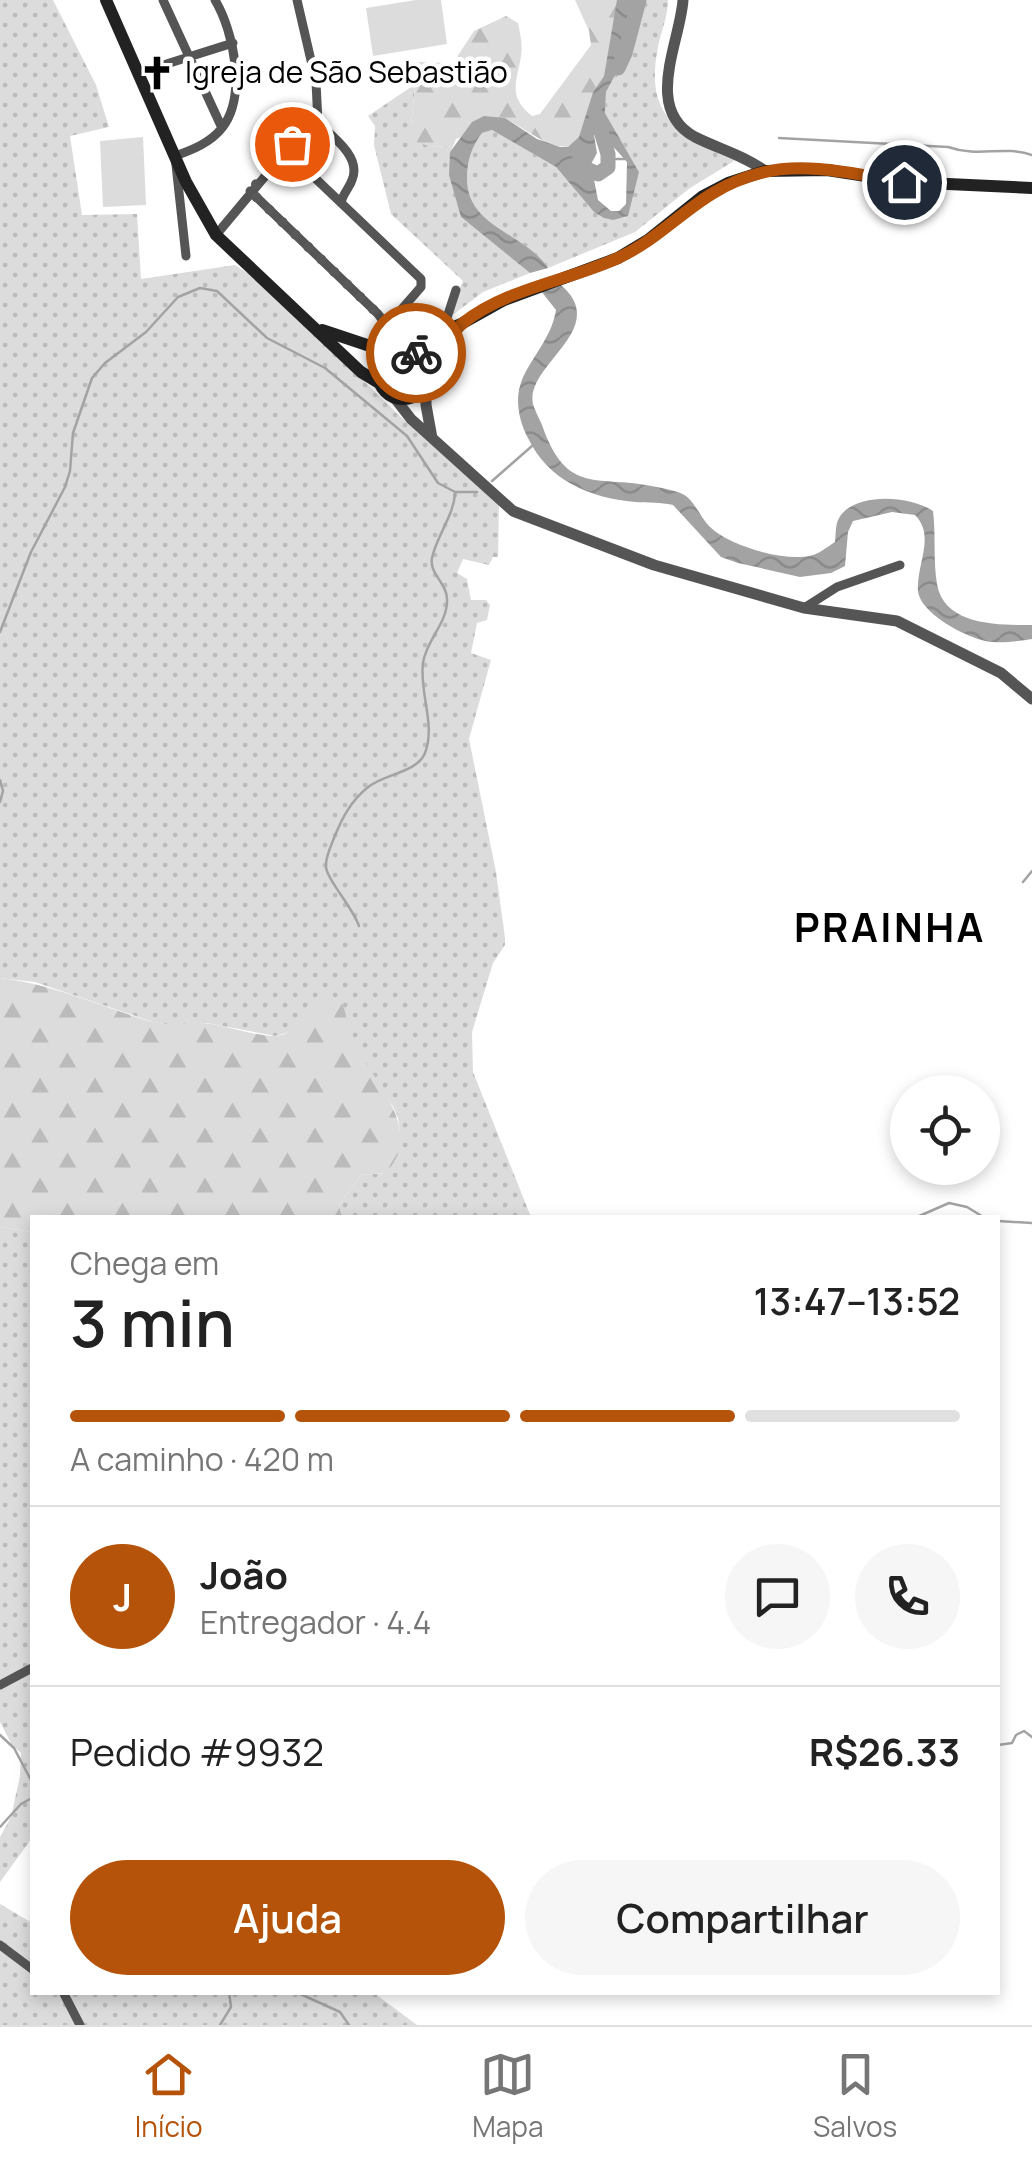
<!DOCTYPE html>
<html lang="pt">
<head>
<meta charset="utf-8">
<style>
	:root { --surface:#fff; --page:#f6f6f6; --text:#222; --muted:#767676; --line:#e0e0e0; --accent:#b45309 }
	body { margin:0; font-family:Manrope,sans-serif; background:var(--page); color:var(--text); height:100vh; display:flex; flex-direction:column; font-size:38px; white-space:nowrap }
	* { box-sizing:border-box; margin:0 }
	p { font-size:32px; color:var(--muted) }
	.icon { flex:none; width:55px; height:55px; fill:none; stroke:currentColor; stroke-width:2; stroke-linecap:round; stroke-linejoin:round }
	.map { position:relative; flex:1; overflow:hidden }
	.sheet { position:absolute; left:30px; top:1215px; width:970px; height:780px; display:flex; flex-direction:column; background:var(--surface); border-radius:0px; box-shadow:0 5px 15px #0003 }
	.sheet>* { flex:none }
	.tools { position:absolute; left:890px; top:1075px; display:grid; gap:20px }
	.tools a { display:grid; place-items:center; width:110px; height:110px; border-radius:50%; background:var(--surface); box-shadow:0 5px 15px #0003; font-size:50px }
	.pin { position:absolute; display:grid; place-items:center; width:85px; height:85px; color:#fff; margin:-42px; border:5px solid #fff; border-radius:50%; box-shadow:0 2px 10px #0007 }
	.courier { position:absolute; display:grid; place-items:center; width:100px; height:100px; margin:-50px; border:8px solid #b45309; border-radius:50%; background:#fff; color:#222; box-shadow:0 2px 12px #0007 }
	.overview em { font-style:normal; font-weight:600 }
	.overview div { display:flex; flex-direction:column-reverse }
	.overview { display:flex; align-items:center; justify-content:space-between; height:170px; padding:0 40px }
	h1 { font-size:65px; font-weight:600; line-height:75px }
	.bar { display:grid; grid-template-columns:repeat(4,1fr); gap:15px 10px; align-content:center; height:120px; padding:0 40px }
	.bar i { height:12px; border-radius:8px; background:var(--line) }
	.bar .current { background:var(--accent) }
	.bar p { grid-column:span 4 }
	.line { display:flex; align-items:center; gap:25px; padding:0 40px; border-top:2px solid var(--line) }
	.line div { flex:1 }
	.round { display:grid; place-items:center; flex:none; width:105px; height:105px; border-radius:52px; background:var(--page) }
	.primary-button { display:flex; gap:20px; margin-top:auto; padding:20px 40px }
	.primary-button a { flex:1; height:115px; border-radius:60px; background:var(--accent); color:#fff; font-size:40px; font-weight:600; line-height:115px; text-align:center }
	.primary-button a+a { background:var(--page); color:var(--text) }
	.menu { display:flex; justify-content:space-around; align-items:center; height:140px; border-top:2px solid var(--line); background:var(--surface); font-size:28px; color:var(--muted) }
	.menu a { display:grid; justify-items:center; gap:5px }
	.menu .current { color:var(--accent) }
	.map>svg:first-child { display:block }
</style>
</head>
<body>
<div class="map">
<svg width="1032" height="2025" viewBox="0 0 1032 2025">
	<defs>
		<pattern id="grass-dots" width="8" height="8" patternUnits="userSpaceOnUse" patternTransform="scale(2.5)"><rect width="8" height="8" fill="#dcdcdc"/><path d="M2 2h.1M6 6h.1" fill="none" stroke="#bbb" stroke-width="1.8" stroke-linecap="round"/></pattern>
		<pattern id="forest-firs" width="22" height="20" patternUnits="userSpaceOnUse" patternTransform="scale(2.5)"><rect width="22" height="20" fill="#dcdcdc"/><path d="M5 1l3.5 6h-7zM16 11l3.5 6h-7z" fill="#bbb"/></pattern>
		<pattern id="water-waves" width="16" height="10" patternUnits="userSpaceOnUse" patternTransform="scale(2.5)"><rect width="16" height="10" fill="#a3a3a3"/><path d="M0 5q4-4 8 0t8 0" fill="none" stroke="#8b8b8b"/></pattern>
	</defs>
	<rect width="100%" height="100%" fill="#fff"/>
	<path fill="url(#grass-dots)" d="M0 0H53L96 85 109 127 70 136 82 215 137 214 141 279 235 265 263 283 404 420 499 505 498 557H493L489 565 463 559 457 573 467 579 471 600H486L490 605 487 620 477 623 471 653 491 660 469 739 496 872 505 938V945L493 963 472 1032 473 1072 531 1217H342L339 1205 361 1175 386 1173C414 1116 394 1111 365 1066 358 1055 353 1041 347 1030L308 1019 293 1031 275 1036 207 1023 177 1026 153 1022 35 982 0 978Z
		M632 0H668C668 17 661 31 658 47 644 117 678 134 735 157L734 161 690 188 635 232 548 268C525 232 466 228 467 177 467 161 472 146 482 133L492 130 556 167 594 212 625 218 639 172 605 113 606 92 626 55Z
		M418 62 411 124 432 147 453 146 450 152 461 217 530 273 483 292 454 314H451L450 310 463 281 391 214 374 145 375 126 368 116 411 87Z
		M381 374a21 21 0 1 1 42 0a21 21 0 1 1-42 0Z
		M0 1227 32 1232V1838L0 1882V1837L11 1817 20 1776 21 1753 12 1745 0 1722Z
		M0 1904 32 1923V1992L374 1993 417 2025H0Z"/>
	<path fill="url(#forest-firs)" d="M575 0H617V5L604 76 593 92 580 137 568 147 550 145 505 118 456 139 453 146 432 147 413 141 411 124 418 62 453 63 474 31 506 16 518 23C520 33 523 45 521 56 517 82 507 96 532 116L540 114 591 45 589 31Z
		M0 978C52 984 100 1006 149 1021 171 1027 190 1021 211 1024 231 1027 252 1035 273 1036 302 1036 312 1001 337 998 349 1009 345 1026 353 1041 372 1080 426 1129 386 1173L361 1175 339 1205 342 1217 32 1218V1232L0 1227Z"/>
	<path fill="#dcdcdc" d="M416 0H441L447 44 373 56 366 8Z
		M143 137 146 205 103 207 100 141Z"/>
	<path fill="url(#water-waves)" fill-rule="evenodd" d="M617 0H632L626 55 606 92 605 113 639 172 628 216 613 220 604 218 594 212 556 167 492 130 482 133C472 146 467 161 467 177 466 228 525 232 548 268L530 273 461 217 449 175 450 152 472 122 484 116 505 118 537 139 560 147H568L579 137 593 92 604 76ZM600 132 627 162 626 204 619 211H611L598 200 591 164 597 153 594 135Z
		M561 285C612 329 524 365 533 404 535 411 539 418 542 425 567 497 597 474 657 487 666 489 679 491 686 496 696 504 701 518 709 526 729 546 782 561 809 556 818 555 827 547 835 542 836 535 835 525 839 518 855 491 911 496 933 511 936 535 933 560 937 584 944 626 999 625 1032 625V639C1019 641 1005 643 993 642 971 641 920 614 918 591 916 565 936 536 915 515L892 512 853 521 848 532 845 566 831 573 800 577 738 563 721 557 673 505C660 502 648 503 635 502 589 498 548 480 528 438 520 423 515 403 520 386 527 361 551 341 556 310L541 291Z"/>
	<g fill="none" stroke-linecap="round" stroke-linejoin="round">
		<path stroke="#a3a3a3" stroke-width="2.5" d="M779 138 948 147C980 158 1002 145 1032 155
			M608 159H626
			M492 481 532 446
			M0 632 31 552 65 487 70 471 73 433 92 378 105 363 146 332 178 297 200 288 217 291 267 338 325 368 407 436 438 483 455 492H477
			M0 780 3 791 0 802
			M1023 882 1032 871
			M359 926C352 906 327 880 326 867 325 858 331 846 334 838 342 818 351 801 367 788 383 774 417 773 425 753 436 725 419 692 423 663 426 640 448 623 447 599 447 583 429 574 432 558 437 535 453 517 455 494
			M886 1218 917 1217 949 1203 967 1207 985 1218
			M998 1221 1032 1223
			M0 1735 14 1748 32 1782
			M998 1745 1012 1743 1016 1735 1024 1731 1032 1737
			M0 1827 21 1804 32 1798
			M296 1992 340 2012 349 2025
			M220 2025 231 2007 229 1992"/>
		<path stroke="#a3a3a3" stroke-width="15" d="M618 68 625 53 639 0
			M576 164 598 174 608 167V154L596 115"/>
		<path stroke="#555" stroke-width="9" d="M163 0 222 128
			M297 0 316 82 318 123
			M138 73 233 43
			M318 123C332 136 362 157 352 180 349 189 343 193 341 203
			M316 179 421 279V287L387 326
			M250 191 378 314 387 326 397 350
			M216 235 292 144 318 123
			M186 256 175 156C192 150 210 143 222 128 247 96 234 32 215 0
			M442 333 456 290
			M804 608 837 587 900 565
			M0 1685 32 1668
			M0 1945 32 1969
			M63 1992 80 2025"/>
		<path stroke="#555" stroke-width="11" d="M683 0C680 43 643 109 695 137 719 149 743 155 765 171
			M426 383V405L432 438
			M394 397 411 419 513 511 654 565 804 608 897 621 1001 673 1032 699"/>
		<path stroke="#222" stroke-width="12" d="M106 0 186 182 216 235 361 372 381 384
			M322 330 391 353
			M404 349 461 324 504 300 618 258 648 240 703 196 728 183 765 171 827 170 905 182 1032 188
			M378 374a25 25 0 1 1 50 0a25 25 0 1 1-50 0Z
			M428 372 459 326"/>
	</g>
	<g fill="none" stroke-linecap="round" stroke-linejoin="round">
		<path stroke="#595959" stroke-width="10" stroke-dasharray="0 18" d="M292 144 250 191 378 314 387 326 397 350 404 349 416 353"/>
		<path stroke="#b45309" stroke-width="12" d="M416 353 423 359 428 372C438 355 448 335 463 323 507 288 568 281 618 258 672 233 697 189 761 173 806 161 859 175 904 182"/>
	</g>
	<defs>
		<g id="church-bare" transform="scale(2.7)"><path d="M-1.2-6h2.4v3.5h3.3v2.4h-3.3V6h-2.4V-.1h-3.3v-2.4h3.3Z" fill="#000" stroke="#fff" stroke-width="2.5" paint-order="stroke"/></g>
	</defs>
	<g fill-rule="evenodd">
		<use href="#church-bare" x="157" y="73"/>
	</g>
	<g text-anchor="middle" stroke-width="9" stroke-linejoin="round" paint-order="stroke">
		<g font-size="30" fill="#000" stroke="#fff" text-anchor="start">
			<text x="185" y="83">Igreja de São Sebastião</text>
		</g>
		<g font-size="40" font-weight="bold" letter-spacing="2.5" fill="#000" stroke="#fff">
			<text x="890" y="942">PRAINHA</text>
		</g>
	</g>
</svg>
<div class="tools">
<a><svg class="icon" aria-label="locate" viewBox="0 0 24 24"><circle cx="12" cy="12" r="6"/><path d="M12 2v4M12 18v4M2 12h4M18 12h4"/></svg></a>
</div>
<div class="pin" style="left:292px;top:144px;background:#ea580c"><svg class="icon" aria-label="bag" viewBox="0 0 24 24"><path d="M5 8h14l-1 12H6zM9 8a3 3 0 0 1 6 0"/></svg></div>
<div class="pin" style="left:904px;top:182px;background:#1f2937"><svg class="icon" aria-label="home" viewBox="0 0 24 24"><path d="M3 11l9-7 9 7M6 9v11h12V9"/></svg></div>
<div class="courier" style="left:416px;top:353px"><svg class="icon" aria-label="bike" viewBox="0 0 24 24"><circle cx="6" cy="16" r="4"/><circle cx="18" cy="16" r="4"/><path d="M6 16l4-8h5l3 8M10 8l3 8H6M13 5h3"/></svg></div>
<section class="sheet">
<div class="overview"><div><h1>3 min</h1><p>Chega em</p></div><em>13:47–13:52</em></div>
<div class="bar"><i class="current"></i><i class="current"></i><i class="current"></i><i></i><p>A caminho · 420 m</p></div>
<div class="line" style="height:180px"><b class="round" style="background:var(--accent);color:#fff">J</b><div><b>João</b><p>Entregador · 4.4</p></div><a class="round"><svg class="icon" aria-label="chat" viewBox="0 0 24 24"><path d="M4 5h16v11H9l-5 4z"/></svg></a><a class="round"><svg class="icon" aria-label="phone" viewBox="0 0 24 24"><path d="M5 4h4l2 5-3 2q2 4 5 5l2-3 5 2v4C11 20 4 13 5 4z"/></svg></a></div>
<div class="line" style="height:130px"><div>Pedido #9932</div><b>R$26.33</b></div>
<div class="primary-button"><a>Ajuda</a><a>Compartilhar</a></div>
</section>
</div>
<nav class="menu">
<a class="current"><svg class="icon" aria-label="home" viewBox="0 0 24 24"><path d="M3 11l9-7 9 7M6 9v11h12V9"/></svg>Início</a>
<a><svg class="icon" aria-label="map" viewBox="0 0 24 24"><path d="M3 6l6-2 6 2 6-2v14l-6 2-6-2-6 2zM9 4v14M15 6v14"/></svg>Mapa</a>
<a><svg class="icon" aria-label="saved" viewBox="0 0 24 24"><path d="M7 4h10v16l-5-4-5 4z"/></svg>Salvos</a>
</nav>
</body>
</html>
